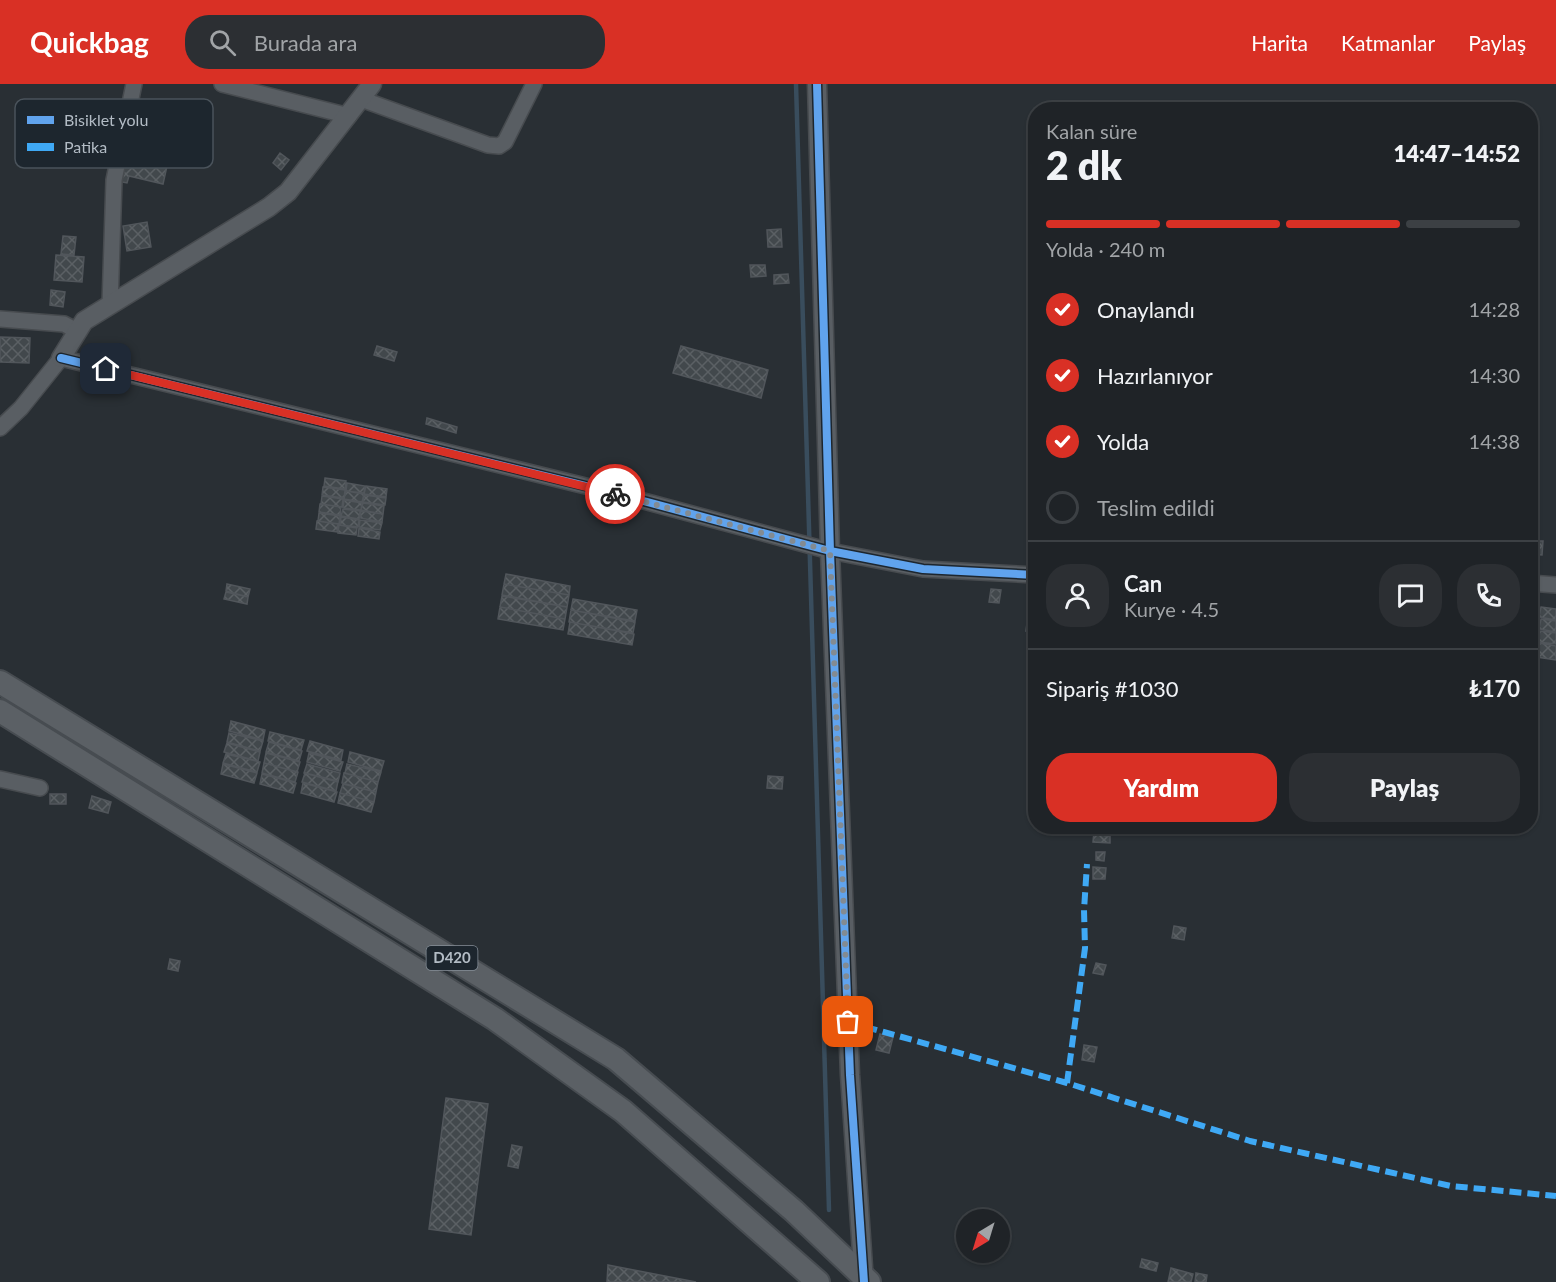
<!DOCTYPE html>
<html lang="tr">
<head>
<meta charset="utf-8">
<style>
	:root { --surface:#1f2327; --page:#2c2f33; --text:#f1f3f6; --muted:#a1a4a7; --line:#3c4044; --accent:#d93025 }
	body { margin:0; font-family:Lato,sans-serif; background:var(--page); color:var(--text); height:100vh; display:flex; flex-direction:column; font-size:22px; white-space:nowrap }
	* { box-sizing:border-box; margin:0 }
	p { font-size:20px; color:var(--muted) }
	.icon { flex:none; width:33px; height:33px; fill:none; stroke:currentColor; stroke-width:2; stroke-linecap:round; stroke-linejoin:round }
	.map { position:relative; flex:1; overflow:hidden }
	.panel { position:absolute; left:1028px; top:18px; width:510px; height:732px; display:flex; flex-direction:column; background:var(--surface); border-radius:24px; box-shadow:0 2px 4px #0004,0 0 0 2px var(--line) }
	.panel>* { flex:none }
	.needle { width:39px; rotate:218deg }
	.tools { position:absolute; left:956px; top:1125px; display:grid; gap:12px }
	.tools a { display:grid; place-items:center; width:54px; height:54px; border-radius:50%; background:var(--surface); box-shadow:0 2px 4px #0004,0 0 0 2px var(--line); font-size:30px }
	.pin { position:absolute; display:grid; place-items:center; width:51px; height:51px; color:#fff; margin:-26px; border-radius:12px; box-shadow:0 3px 9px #0006 }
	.courier { position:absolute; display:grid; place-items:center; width:60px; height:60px; margin:-30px; border:4px solid #d93025; border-radius:50%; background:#fff; color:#222; box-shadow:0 2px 8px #0007 }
	.overview em { font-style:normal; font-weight:800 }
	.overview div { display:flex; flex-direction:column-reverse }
	.overview { display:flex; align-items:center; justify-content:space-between; height:102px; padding:0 18px }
	h1 { font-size:39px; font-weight:800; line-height:45px }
	.bar { display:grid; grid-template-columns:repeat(4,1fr); gap:9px 6px; align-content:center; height:72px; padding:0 18px }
	.bar i { height:8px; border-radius:4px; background:var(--line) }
	.bar .on { background:var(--accent) }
	.bar p { grid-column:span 4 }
	.line { display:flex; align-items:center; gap:15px; padding:0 18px; border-top:2px solid var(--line) }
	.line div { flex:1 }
	.round { display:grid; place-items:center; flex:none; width:63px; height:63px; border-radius:24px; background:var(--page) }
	ol { padding:0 18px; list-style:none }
	li { display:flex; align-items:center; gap:18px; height:66px }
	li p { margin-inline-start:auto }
	li .icon { padding:6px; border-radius:50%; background:var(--accent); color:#fff; stroke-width:4 }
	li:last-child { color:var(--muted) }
	li i { width:33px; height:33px; border:3px solid var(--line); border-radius:50% }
	.button { display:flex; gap:12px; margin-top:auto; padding:12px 18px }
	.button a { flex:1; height:69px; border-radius:24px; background:var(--accent); color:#fff; font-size:24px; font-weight:800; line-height:69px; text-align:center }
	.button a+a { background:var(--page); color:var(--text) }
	header { display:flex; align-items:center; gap:36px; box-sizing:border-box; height:84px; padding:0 30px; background:var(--accent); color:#fff }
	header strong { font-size:28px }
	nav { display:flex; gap:33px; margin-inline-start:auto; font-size:21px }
	.search { width:420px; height:54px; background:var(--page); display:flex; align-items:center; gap:15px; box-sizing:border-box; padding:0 21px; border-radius:24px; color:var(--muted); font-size:22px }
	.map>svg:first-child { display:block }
</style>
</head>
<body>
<header>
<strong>Quickbag</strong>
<div class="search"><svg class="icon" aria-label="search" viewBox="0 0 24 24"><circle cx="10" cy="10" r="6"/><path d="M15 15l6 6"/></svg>Burada ara</div>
<nav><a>Harita</a><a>Katmanlar</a><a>Paylaş</a></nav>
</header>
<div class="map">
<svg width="1556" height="1198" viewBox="0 0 1556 1198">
	<defs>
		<pattern id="building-cross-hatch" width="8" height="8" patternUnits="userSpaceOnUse" patternTransform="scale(1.5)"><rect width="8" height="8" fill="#42484c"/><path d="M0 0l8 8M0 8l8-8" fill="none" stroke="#5b6064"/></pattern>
	</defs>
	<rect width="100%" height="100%" fill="#292f34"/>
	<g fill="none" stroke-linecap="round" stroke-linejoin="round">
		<path stroke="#394d5d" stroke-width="4.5" d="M796 0 829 1126"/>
	</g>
	<path fill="url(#building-cross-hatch)" stroke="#51565b" stroke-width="1.5" d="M137 56 171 64 163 100 129 92 127 99 117 97 125 63 135 66Z
		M280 69 289 76 281 86 273 79Z
		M147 138 151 163 127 167 123 142Z
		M781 145 782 163H768L767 146Z
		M63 152 76 153 74 171 61 170Z
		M56 171 84 173 82 198 54 196Z
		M750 181H765L766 192 751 193Z
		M788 190 789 199 774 200V191Z
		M51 206 65 208 63 223 50 221Z
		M0 253 30 254 29 279 0 278Z
		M377 262 397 268 394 277 374 271Z
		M681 262 768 286 761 314 673 289Z
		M427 334 457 343 456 349 426 340Z
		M325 394 346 397 345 405 324 402Z
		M347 399 365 402 364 409 346 407Z
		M366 402 387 405 386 413 364 410Z
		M323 403 345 406 344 414 322 411Z
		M346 407 364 410 362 418 344 415Z
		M364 411 386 414 385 421 363 418Z
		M322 412 343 415 342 423 321 420Z
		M344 416 362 419 361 426 343 424Z
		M363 419 384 422 383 430 361 426Z
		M320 420 341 423 340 431 319 428Z
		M343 425 360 427 359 435 341 432Z
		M361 427 383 430 382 438 360 434Z
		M319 429 340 432 339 440 318 437Z
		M341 433 359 436 358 443 340 441Z
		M360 436 382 439 380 446 359 443Z
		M317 437 338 440 337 448 316 445Z
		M339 441 357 444 356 451 338 449Z
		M359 444 380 448 379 455 358 452Z
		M1531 457H1543L1542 471 1530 470Z
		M506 490 570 502 569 511 504 500Z
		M227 500 250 505 248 513 226 507Z
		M504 500 569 511 567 523 502 511Z
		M991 505 1001 506 999 519 989 518Z
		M226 508 248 513 247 520 224 515Z
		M502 512 567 523 565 535 500 523Z
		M573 515 637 526 635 537 571 526Z
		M1030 515 1035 516V548L1026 547Z
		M500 523 565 535 563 546 498 535Z
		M1541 523 1556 525V536L1539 533Z
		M571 526 635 538 633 549 569 538Z
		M1541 535 1556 537V548L1539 545Z
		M570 538 634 550 632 561 568 550Z
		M1540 547 1556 549V560L1538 558Z
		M1539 559 1556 562V576L1537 573Z
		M231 637 265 646 263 656 229 647Z
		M270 648 304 656 301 666 268 657Z
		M229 649 263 657 260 667 227 658Z
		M310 657 343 666 341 676 307 667Z
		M269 658 302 667 299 677 266 668Z
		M227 659 260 668 258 677 224 668Z
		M350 668 384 677 381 687 348 678Z
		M266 669 300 678 297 688 264 679Z
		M309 669 343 678 340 687 307 678Z
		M226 670 260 678 257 688 223 679Z
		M264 679 298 688 295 698 262 689Z
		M223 680 257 689 254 699 221 690Z
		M307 680 340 689 338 698 304 689Z
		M347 680 381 688 378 698 345 689Z
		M305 689 338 697 336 707 302 698Z
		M344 689 378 698 376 708 342 699Z
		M262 690 296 699 293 709 260 700Z
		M768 692 783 693 782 705 767 704Z
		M303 699 337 708 334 718 301 709Z
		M343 700 376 708 374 718 340 709Z
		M340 709 374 718 371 728 338 719Z
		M50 710H66V720H50Z
		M92 712 111 718 108 729 89 724Z
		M1094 747 1105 748V752H1110V759L1093 758Z
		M1096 768H1105L1104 777 1096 776Z
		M1093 783 1106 784 1105 795H1093Z
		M1174 842 1186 844 1184 856 1172 854Z
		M170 875 180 877 178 887 168 885Z
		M1096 879 1106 881 1103 891 1093 889Z
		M880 950 893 953 889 969 876 966Z
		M1084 961 1097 963 1094 978 1082 976Z
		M446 1014 488 1020 471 1151 429 1145Z
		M512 1061 522 1063 518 1084 508 1082Z
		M1142 1175 1158 1179 1156 1187 1140 1183Z
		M608 1181 696 1198H607Z
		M1171 1184 1193 1190 1191 1198H1168Z
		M1196 1189 1207 1191 1206 1198H1195Z"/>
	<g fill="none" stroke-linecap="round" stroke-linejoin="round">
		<g stroke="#474b4f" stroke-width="18">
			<path id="minor" d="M222 0 349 32
				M361 15 488 61 499 62 505 58 534 0
				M110 221 114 96 134 0
				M0 235 64 240 77 247
				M0 344 21 324 61 274 610 408 830 467 923 485 1035 491
				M1530 499 1556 501
				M0 695 40 704"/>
		</g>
		<g stroke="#474b4f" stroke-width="21">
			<path id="tertiary" d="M817 0 830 467 850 991 864 1198
				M61 274 84 237 269 123 288 108 372 0"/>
		</g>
		<g stroke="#474c51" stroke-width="26">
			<path id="primary" d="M0 598 616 975 794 1127 869 1198
				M0 627 495 935 623 1027 818 1198"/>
		</g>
		<use href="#minor" stroke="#595e63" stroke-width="15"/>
		<use href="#tertiary" stroke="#595e63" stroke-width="18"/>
		<use href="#primary" stroke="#5b6065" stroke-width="22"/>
		<path stroke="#3fa9f5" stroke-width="6" stroke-dasharray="12 6" stroke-linecap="butt" d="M848 938 1067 999 1250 1057 1451 1102 1556 1112
			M1067 999 1085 864 1084 826 1087 780"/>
		<g stroke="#1d262e" stroke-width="11">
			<path id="cycleway" d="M817 0 830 467 850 991 864 1198
				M61 274 610 408 830 467 923 485 1035 491"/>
		</g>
		<use href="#cycleway" stroke="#60a3ed" stroke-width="8"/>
	</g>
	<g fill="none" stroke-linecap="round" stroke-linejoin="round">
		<path stroke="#838b92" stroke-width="6" stroke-dasharray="0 10.8" d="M615 410 830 467 848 938"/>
		<path stroke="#d93025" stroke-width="8" d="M106 285 615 410"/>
	</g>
	<g text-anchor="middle" stroke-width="4.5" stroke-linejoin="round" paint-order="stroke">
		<rect fill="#1d262e" stroke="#868f98" stroke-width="1.5" x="426.5" y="862" width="51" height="24" rx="4.5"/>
		<g font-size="15" font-weight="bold" fill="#b3bcc5">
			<text x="452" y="879">D420</text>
		</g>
	</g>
	<rect x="15" y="15" width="198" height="69" rx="9" fill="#1d262e" stroke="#4a535b" stroke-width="1.5"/>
	<rect x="27" y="32" width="27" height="8" fill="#60a3ed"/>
	<rect x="27" y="59" width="27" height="8" fill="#3fa9f5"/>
	<g font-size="16" fill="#b3bcc5">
		<text x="64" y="42">Bisiklet yolu</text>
		<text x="64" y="69">Patika</text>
	</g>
</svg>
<div class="tools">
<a><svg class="needle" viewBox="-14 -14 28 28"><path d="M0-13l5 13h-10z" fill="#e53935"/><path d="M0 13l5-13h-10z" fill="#a1a4a7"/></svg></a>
</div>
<div class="pin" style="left:848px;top:938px;background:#ea580c"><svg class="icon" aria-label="bag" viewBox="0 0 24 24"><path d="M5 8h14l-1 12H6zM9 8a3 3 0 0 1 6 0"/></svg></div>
<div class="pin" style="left:106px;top:285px;background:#1f2937"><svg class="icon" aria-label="home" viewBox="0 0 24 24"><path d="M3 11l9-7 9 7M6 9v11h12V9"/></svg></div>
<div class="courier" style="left:615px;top:410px"><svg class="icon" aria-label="bike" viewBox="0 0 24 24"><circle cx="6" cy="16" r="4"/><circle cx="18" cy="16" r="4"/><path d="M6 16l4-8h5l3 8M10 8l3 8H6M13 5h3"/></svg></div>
<section class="panel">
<div class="overview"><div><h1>2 dk</h1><p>Kalan süre</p></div><em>14:47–14:52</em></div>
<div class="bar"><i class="on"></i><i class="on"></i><i class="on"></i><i></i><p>Yolda · 240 m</p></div>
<ol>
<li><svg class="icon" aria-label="check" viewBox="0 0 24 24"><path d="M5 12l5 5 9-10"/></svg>Onaylandı<p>14:28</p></li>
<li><svg class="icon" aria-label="check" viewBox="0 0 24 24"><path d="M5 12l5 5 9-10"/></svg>Hazırlanıyor<p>14:30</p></li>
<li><svg class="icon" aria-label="check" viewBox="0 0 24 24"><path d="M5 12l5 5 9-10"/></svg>Yolda<p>14:38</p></li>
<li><i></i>Teslim edildi</li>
</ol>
<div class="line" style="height:108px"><a class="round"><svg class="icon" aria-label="person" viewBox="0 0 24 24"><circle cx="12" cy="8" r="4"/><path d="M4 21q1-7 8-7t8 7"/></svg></a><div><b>Can</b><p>Kurye · 4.5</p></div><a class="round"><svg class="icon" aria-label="chat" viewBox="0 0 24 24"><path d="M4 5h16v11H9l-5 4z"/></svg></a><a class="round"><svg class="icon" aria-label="phone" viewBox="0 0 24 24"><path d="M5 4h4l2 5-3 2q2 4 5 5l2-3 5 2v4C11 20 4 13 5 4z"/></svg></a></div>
<div class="line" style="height:78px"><div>Sipariş #1030</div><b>₺170</b></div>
<div class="button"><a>Yardım</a><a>Paylaş</a></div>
</section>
</div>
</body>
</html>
